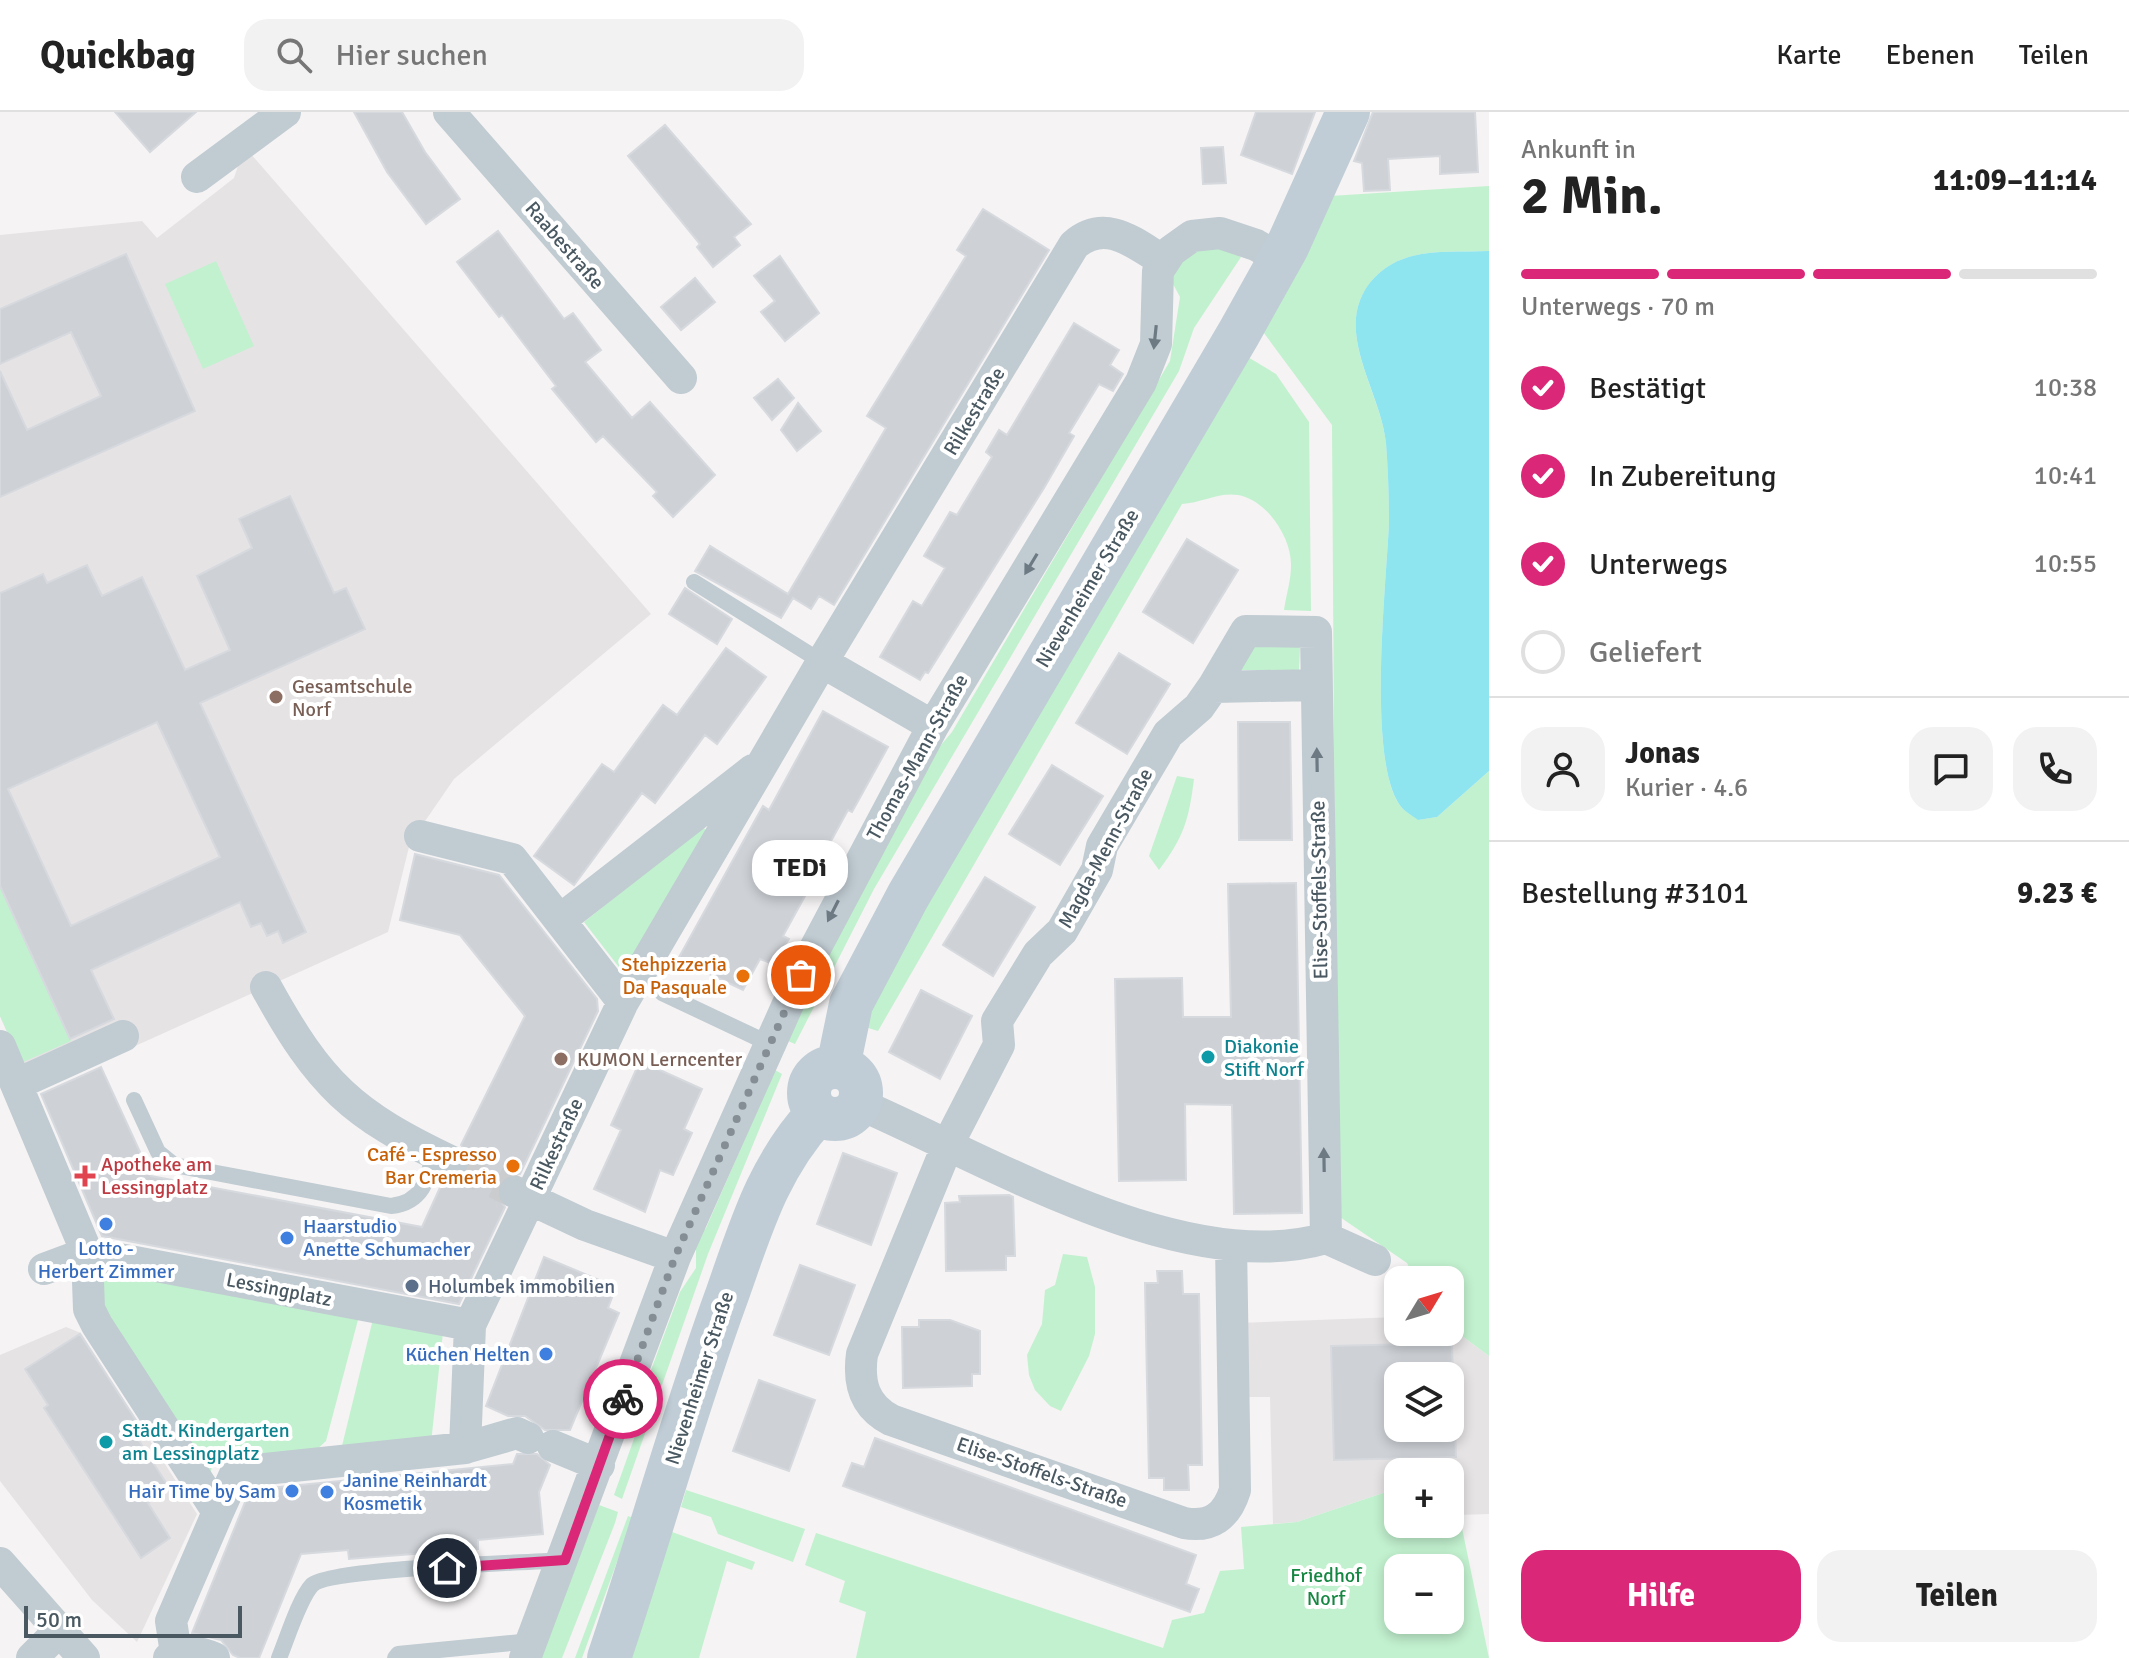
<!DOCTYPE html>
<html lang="de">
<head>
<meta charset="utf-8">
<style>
	:root { --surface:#fff; --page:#f2f2f2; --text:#222; --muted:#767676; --line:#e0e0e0; --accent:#db2777 }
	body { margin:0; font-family:Signika,sans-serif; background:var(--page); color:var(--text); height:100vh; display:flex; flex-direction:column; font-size:30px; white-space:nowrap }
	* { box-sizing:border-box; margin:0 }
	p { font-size:26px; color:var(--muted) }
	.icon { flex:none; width:44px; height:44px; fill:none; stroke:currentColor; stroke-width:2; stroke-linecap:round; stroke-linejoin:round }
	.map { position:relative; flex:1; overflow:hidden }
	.drawer { display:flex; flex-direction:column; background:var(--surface); width:640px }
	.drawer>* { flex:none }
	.needle { width:52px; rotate:52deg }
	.buttons { position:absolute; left:1384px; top:1154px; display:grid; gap:16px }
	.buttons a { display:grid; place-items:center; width:80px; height:80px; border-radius:16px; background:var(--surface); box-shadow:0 4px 12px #0003; font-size:40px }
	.scale { position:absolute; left:24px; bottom:20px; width:218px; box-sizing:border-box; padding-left:8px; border:4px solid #495861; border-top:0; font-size:22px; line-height:28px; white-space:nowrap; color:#495861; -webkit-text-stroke:6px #fff; paint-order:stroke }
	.pin { position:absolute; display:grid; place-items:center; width:68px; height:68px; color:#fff; margin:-34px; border:4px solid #fff; border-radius:50%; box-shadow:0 2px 8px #0007 }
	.courier { position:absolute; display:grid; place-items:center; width:80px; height:80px; margin:-40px; border:6px solid #db2777; border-radius:50%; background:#fff; color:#222; box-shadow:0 2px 10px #0007 }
	.bubble { position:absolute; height:56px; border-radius:24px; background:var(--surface); box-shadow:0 4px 12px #0003; font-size:26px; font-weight:800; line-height:56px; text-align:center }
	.headline em { font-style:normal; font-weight:800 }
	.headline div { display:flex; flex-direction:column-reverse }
	.headline { display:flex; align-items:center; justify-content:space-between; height:136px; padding:0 32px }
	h1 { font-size:52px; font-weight:800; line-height:60px }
	.bar { display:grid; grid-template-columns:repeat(4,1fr); gap:12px 8px; align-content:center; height:96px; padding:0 32px }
	.bar i { height:10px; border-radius:6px; background:var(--line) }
	.bar .active { background:var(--accent) }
	.bar p { grid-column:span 4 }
	.line { display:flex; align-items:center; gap:20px; padding:0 32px; border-top:2px solid var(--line) }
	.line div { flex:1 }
	.round { display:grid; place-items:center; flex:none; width:84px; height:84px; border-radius:24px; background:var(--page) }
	ol { padding:0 32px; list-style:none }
	li { display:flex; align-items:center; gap:24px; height:88px }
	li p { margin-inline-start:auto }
	li .icon { padding:8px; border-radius:50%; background:var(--accent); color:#fff; stroke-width:4 }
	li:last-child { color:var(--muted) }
	li i { width:44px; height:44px; border:4px solid var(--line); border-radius:50% }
	.action { display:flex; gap:16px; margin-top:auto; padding:16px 32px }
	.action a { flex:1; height:92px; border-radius:24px; background:var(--accent); color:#fff; font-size:32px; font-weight:800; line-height:92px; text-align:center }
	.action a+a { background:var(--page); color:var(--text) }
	header { display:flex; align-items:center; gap:48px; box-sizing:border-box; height:112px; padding:0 40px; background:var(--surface); border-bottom:2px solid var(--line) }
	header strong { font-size:38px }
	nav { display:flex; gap:44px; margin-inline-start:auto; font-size:28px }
	.search { width:560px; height:72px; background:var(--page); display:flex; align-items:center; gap:20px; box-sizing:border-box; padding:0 28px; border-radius:24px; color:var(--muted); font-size:30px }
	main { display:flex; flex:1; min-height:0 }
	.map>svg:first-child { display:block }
</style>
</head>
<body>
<header>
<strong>Quickbag</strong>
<div class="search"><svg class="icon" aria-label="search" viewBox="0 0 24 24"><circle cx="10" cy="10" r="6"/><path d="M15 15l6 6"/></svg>Hier suchen</div>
<nav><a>Karte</a><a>Ebenen</a><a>Teilen</a></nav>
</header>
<main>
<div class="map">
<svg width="1489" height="1546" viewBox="0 0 1489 1546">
	<rect width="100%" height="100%" fill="#f5f3f3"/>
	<path fill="#e6e3e5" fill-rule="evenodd" d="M250 41 651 502 454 667 410 731 388 820 33 980 0 904V123L142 109 157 126 234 66 241 45Z
		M1398 1205V1220H1450V1215L1489 1244V1402L1459 1403 1450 1360H1398V1376L1297 1410 1273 1412 1270 1285H1239L1238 1211ZM1398 1264H1450V1316H1398Z
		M66 1215 81 1221 197 1402 137 1530 92 1488 0 1369V1243Z"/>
	<path fill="#c2f1cf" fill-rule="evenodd" d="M1489 74V139C1449 141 1405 134 1375 165 1328 214 1381 278 1386 331 1388 357 1389 384 1389 410 1387 466 1365 658 1403 697 1407 701 1414 704 1418 708L1437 705 1489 659V1244L1450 1215V1168H1416L1407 1151 1337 1103 1332 313 1261 217 1330 84Z
		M1200 135 1230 138 1241 145 1194 216 1179 259 874 777 795 932 788 929 814 871 935 640 952 620 1170 249 1180 185 1173 172 1176 149Z
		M216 149 254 234 203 257 165 172Z
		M1246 244 1276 262 1309 310 1311 499 1284 498C1286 483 1291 469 1291 454 1292 426 1267 388 1238 383 1219 380 1201 391 1182 392L878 919 865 915 881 865Z
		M1295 530 1300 536 1299 558H1239L1252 532Z
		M1177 664 1194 667C1189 707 1184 725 1159 758L1149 744Z
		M703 715 709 722 625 863 584 810Z
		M0 774 71 929 21 951 0 904Z
		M775 958 782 962 708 1142 622 1387 614 1383 635 1324 628 1320 680 1180 696 1156V1126L706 1116Z
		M1063 1142 1087 1145 1095 1175V1222L1089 1244 1061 1299 1050 1294 1035 1278 1029 1263 1027 1243 1042 1212 1045 1178 1055 1173Z
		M93 1157 359 1204 326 1329 313 1341 212 1351 210 1369 92 1188Z
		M373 1207 443 1220 431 1331 341 1338Z
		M1452 1368 1489 1546H856L866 1500 839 1490 845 1469 805 1453 816 1421 1163 1536 1172 1508 1204 1501 1220 1459 1244 1457 1241 1415 1297 1410 1398 1376V1412H1450ZM1398 1456H1450V1508H1398Z
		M686 1378 805 1417 793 1450 718 1422 711 1405 681 1395Z
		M599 1393 618 1400 615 1411 562 1546H541Z
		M628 1404 633 1406 582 1546H575Z
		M672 1420 755 1450 752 1458 727 1449 699 1546H629Z"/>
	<path fill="#8ee5ef" d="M1489 139V659L1437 705 1418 708C1413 704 1407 701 1403 697 1365 657 1387 467 1389 410 1389 384 1388 357 1386 331 1381 277 1328 214 1375 165 1405 134 1449 141 1489 139Z"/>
	<path fill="#ced2d7" stroke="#d6d9de" stroke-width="2" fill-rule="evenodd" d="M115 0H196L150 40Z
		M354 0H402L425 40 460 87 426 112 387 60Z
		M1256 0H1315L1292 62 1241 43Z
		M1373 0H1475L1478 60 1440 62V44L1388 47 1390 78 1364 79 1362 51 1354 49Z
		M665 13 751 112 734 125 740 133 713 155 697 135 700 132 628 44Z
		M1223 35 1226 71 1203 72 1201 36Z
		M983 97 1049 138 834 493 819 484 811 497 793 486 781 506 695 459 710 434 788 482 886 316 867 304 966 144 957 138Z
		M498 119 564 207 573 201 601 238 585 250 632 306 650 290 715 363 673 405 653 384 657 380 603 324 596 330 552 277 556 274 502 203 499 205 457 150Z
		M126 142 195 299 0 385V259L27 318 101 284 71 220 0 252V197Z
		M780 144 819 201 785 229 761 200 775 189 754 164Z
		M695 166 715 190 681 218 661 195Z
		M1074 211 1119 238 1110 253 1123 262 1113 279 1099 272 1069 321 1074 324 1044 376 928 561 925 560 920 568 880 545 913 489 922 494 945 456 924 444 950 400 957 403 992 345 986 340 999 318 1007 323Z
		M778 267 794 286 772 308 754 286Z
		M798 291 821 319 797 339 781 318Z
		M290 384 334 481 346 476 365 517 200 591 306 820 283 831 278 819 267 824 261 811 251 815 240 790 91 858 114 907 70 927 0 774V481L43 462 47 471 87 453 102 484 142 465 185 558 230 538 197 464 252 436 239 407ZM157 610 220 745 71 814 8 677Z
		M1187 427 1238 458 1193 531 1143 500Z
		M685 476 732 507 717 532 669 502Z
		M726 536 766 565 717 632 705 623 655 691 642 681 574 773 534 744 602 652 614 660 663 593 677 603Z
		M1119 541 1170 572 1127 642 1076 611Z
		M823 599 888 635 852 700 848 698 819 751 822 753 783 824 789 827 773 852 760 847 743 878 678 847 763 694 769 698Z
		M1238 610H1290L1292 728H1239Z
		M1052 653 1103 684 1060 753 1009 722Z
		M415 742 499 763 597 887 598 899 520 1062 505 1064 498 1073 496 1082 505 1095 459 1192 102 1124 41 982 101 955 151 1064 422 1115 444 1067 454 1069 469 1059 471 1048 461 1033 525 904 460 823 400 808Z
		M985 765 1035 795 993 864 943 833Z
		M1296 771 1302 1101 1234 1102 1232 993 1185 992 1186 1068 1119 1069 1115 867 1182 866 1183 905H1231L1228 772Z
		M921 878 972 904 940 967 889 940Z
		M640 949 702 977 684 1017 692 1021 673 1063 660 1058 645 1100 594 1077 621 1018 611 1013Z
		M843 1041 897 1061 871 1133 817 1112Z
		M1009 1083 1013 1085 1015 1144H1006V1158L946 1159 945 1091 960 1090 959 1084Z
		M544 1145 616 1175 608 1196 619 1201 570 1318H545L525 1304H508L486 1294Z
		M800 1153 855 1173 829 1243 774 1223Z
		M1157 1159H1182L1183 1182H1199L1202 1353H1188L1189 1378H1164V1366H1149L1145 1171H1158Z
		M919 1208H950L980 1219V1262H972V1274L903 1276 902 1215H919Z
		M80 1222 143 1319 136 1324 170 1377 148 1391 170 1426 141 1446 44 1296 48 1293 25 1257Z
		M1452 1231 1453 1264H1398V1316H1455L1456 1345 1334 1348 1331 1234Z
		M759 1268 815 1288 789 1359 733 1339Z
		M875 1326 1196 1443 1186 1472 1199 1477 1190 1500 843 1374 852 1351 864 1355Z
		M517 1342H537L550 1353 539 1380 543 1422 478 1428V1437L349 1447 348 1438 301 1442 259 1546H240L233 1543 221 1528 192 1521 250 1378 513 1352Z"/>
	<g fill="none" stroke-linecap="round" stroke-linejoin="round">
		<path stroke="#caccce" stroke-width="32" stroke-dasharray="32 16" stroke-linecap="butt" d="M452 1050 515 1080"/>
		<path stroke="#c0cbd2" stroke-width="16" d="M694 470 822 550
			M662 881 770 932
			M134 988 158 1040 174 1053 391 1094C422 1091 429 1067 433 1041
			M279 1546C287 1527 299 1487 312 1473 329 1456 526 1451 563 1448
			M395 1546 398 1542 532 1529"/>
		<path stroke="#c0cbd2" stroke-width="32" d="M449 0 681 266
			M197 65 285 0
			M822 550 1074 133C1105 106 1133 130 1162 148
			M1213 575 1246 519 1316 520 1326 1126
			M420 724 512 747 623 890
			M560 808 753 658
			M266 875C320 973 351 1002 452 1050
			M0 934 87 1141 44 1157
			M17 972 123 924
			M859 992C987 1047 1185 1168 1326 1126L1375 1148
			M515 1080 585 1113 675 1145
			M1231 1133 1235 1378C1227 1404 1211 1416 1184 1411L891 1308C864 1294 858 1271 862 1242L948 1032 999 933 997 909 1038 842 1062 819 1097 758 1102 734 1168 622 1199 595 1213 575 1316 573
			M87 1141 470 1213 465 1336 236 1360 218 1400 97 1213 89 1197Z
			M470 1213 623 890 822 550 933 614
			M553 1334 599 1353
			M465 1336 517 1321 528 1326
			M0 1451 84 1546
			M176 1541 171 1509 218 1400
			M32 1546 58 1520
			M169 1546C181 1537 201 1540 214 1546
			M525 1546 675 1145 801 863 933 614 1141 270 1156 232 1158 159 1171 139 1192 124 1220 121 1256 133 1280 147"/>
		<path stroke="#c0cdd6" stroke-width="44" d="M838 955 851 892 908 784 1239 221 1287 135 1348 0
			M809 981a26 26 0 1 1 52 0a26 26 0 1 1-52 0Z
			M609 1546C650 1425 683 1303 727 1183 751 1115 768 1055 818 1001"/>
	</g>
	<defs><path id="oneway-solid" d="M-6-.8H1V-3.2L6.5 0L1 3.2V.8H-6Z" transform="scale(2)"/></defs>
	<g fill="#6d7a83">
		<use href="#oneway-solid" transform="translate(1155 225) rotate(96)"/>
		<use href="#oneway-solid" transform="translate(1031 452) rotate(121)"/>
		<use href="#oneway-solid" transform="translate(1317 648) rotate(-91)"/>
		<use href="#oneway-solid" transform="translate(833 799) rotate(117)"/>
		<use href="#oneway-solid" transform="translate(1324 1048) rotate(-91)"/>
	</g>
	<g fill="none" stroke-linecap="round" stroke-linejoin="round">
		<path stroke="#858e94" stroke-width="8" stroke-dasharray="0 14.4" d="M623 1287 675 1145 801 863"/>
		<path stroke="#db2777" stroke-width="10" d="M447 1456 565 1448 623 1287"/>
	</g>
	<g fill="#8d6e63" stroke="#fff" stroke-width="3">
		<circle cx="276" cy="585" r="8"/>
		<circle cx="561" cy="947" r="8"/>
	</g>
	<g fill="#e8710a" stroke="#fff" stroke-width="3">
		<circle cx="743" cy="864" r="8"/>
		<circle cx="513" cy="1054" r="8"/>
	</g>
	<g fill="#0f9aa8" stroke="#fff" stroke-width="3">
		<circle cx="1208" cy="945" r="8"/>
		<circle cx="106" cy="1330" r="8"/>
	</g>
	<path fill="#e0444e" stroke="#fff" stroke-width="3" d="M81 1052h8v8h8v8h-8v8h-8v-8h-8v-8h8z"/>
	<g fill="#3f7fe0" stroke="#fff" stroke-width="3">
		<circle cx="106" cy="1112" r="8"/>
		<circle cx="287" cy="1126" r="8"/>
		<circle cx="546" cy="1242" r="8"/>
		<circle cx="292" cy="1379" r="8"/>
		<circle cx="327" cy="1380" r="8"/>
	</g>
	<circle fill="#5c6f8a" stroke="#fff" stroke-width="3" cx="412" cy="1174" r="8"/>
	<g text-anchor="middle" stroke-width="8" stroke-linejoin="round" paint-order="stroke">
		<g font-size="20" fill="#495861" stroke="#fff">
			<text transform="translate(565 133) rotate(49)" y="7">Raabestraße</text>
			<text transform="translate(974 299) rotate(-59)" y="7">Rilkestraße</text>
			<text transform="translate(1087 476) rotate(-59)" y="7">Nievenheimer Straße</text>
			<text transform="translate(917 645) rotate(-61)" y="7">Thomas-Mann-Straße</text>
			<text transform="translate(1105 736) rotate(-62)" y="7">Magda-Menn-Straße</text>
			<text transform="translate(1319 778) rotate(-91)" y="7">Elise-Stoffels-Straße</text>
			<text transform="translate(556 1032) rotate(-65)" y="7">Rilkestraße</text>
			<text transform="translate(279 1177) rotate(11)" y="7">Lessingplatz</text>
			<text transform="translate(699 1266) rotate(-72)" y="7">Nievenheimer Straße</text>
			<text transform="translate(1042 1360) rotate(19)" y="7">Elise-Stoffels-Straße</text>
		</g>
		<g font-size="20" fill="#785e54" stroke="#fff" text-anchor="start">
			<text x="292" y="581">Gesamtschule<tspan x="292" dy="23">Norf</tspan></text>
			<text x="577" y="954">KUMON Lerncenter</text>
		</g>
		<g font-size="20" fill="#c56008" stroke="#fff" text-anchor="end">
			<text x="727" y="859">Stehpizzeria<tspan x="727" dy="23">Da Pasquale</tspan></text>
			<text x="497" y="1049">Café - Espresso<tspan x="497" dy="23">Bar Cremeria</tspan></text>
		</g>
		<g font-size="20" fill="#0d838f" stroke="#fff" text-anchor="start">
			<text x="1224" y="941">Diakonie<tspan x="1224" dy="23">Stift Norf</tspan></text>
			<text x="122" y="1325">Städt. Kindergarten<tspan x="122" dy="23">am Lessingplatz</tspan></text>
		</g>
		<g font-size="20" fill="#be3a42" stroke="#fff" text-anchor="start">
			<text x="101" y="1059">Apotheke am<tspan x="101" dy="23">Lessingplatz</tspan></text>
		</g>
		<g font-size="20" fill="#366cbe" stroke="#fff" text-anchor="start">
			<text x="303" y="1121">Haarstudio<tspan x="303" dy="23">Anette Schumacher</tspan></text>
			<text x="106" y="1143" text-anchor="middle">Lotto -<tspan x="106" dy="23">Herbert Zimmer</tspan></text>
			<text x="530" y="1249" text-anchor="end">Küchen Helten</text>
			<text x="343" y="1375">Janine Reinhardt<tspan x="343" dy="23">Kosmetik</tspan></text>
			<text x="276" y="1386" text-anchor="end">Hair Time by Sam</text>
		</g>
		<g font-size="20" fill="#4e5e75" stroke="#fff" text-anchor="start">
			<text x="428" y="1181">Holumbek immobilien</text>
		</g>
		<g font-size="20" fill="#168742" stroke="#fff">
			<text x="1326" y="1470">Friedhof<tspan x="1326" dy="23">Norf</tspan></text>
		</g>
	</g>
</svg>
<div class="buttons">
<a><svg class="needle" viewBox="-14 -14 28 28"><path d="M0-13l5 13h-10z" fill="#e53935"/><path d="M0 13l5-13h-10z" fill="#767676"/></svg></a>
<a><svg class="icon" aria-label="layers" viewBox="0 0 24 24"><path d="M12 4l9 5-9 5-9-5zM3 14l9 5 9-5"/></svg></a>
<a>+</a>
<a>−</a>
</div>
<div class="scale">50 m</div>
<div class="pin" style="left:801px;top:863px;background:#ea580c"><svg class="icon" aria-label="bag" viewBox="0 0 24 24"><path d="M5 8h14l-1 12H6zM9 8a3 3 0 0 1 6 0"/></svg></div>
<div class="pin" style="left:447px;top:1456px;background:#1f2937"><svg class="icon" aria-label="home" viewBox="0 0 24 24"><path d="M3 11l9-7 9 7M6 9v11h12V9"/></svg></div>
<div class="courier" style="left:623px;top:1287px"><svg class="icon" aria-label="bike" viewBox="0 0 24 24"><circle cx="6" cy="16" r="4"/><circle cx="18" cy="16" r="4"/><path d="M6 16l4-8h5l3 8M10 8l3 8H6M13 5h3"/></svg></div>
<div class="bubble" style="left:752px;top:728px;width:96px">TEDi</div>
</div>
<section class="drawer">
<div class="headline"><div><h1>2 Min.</h1><p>Ankunft in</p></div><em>11:09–11:14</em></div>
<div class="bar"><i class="active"></i><i class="active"></i><i class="active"></i><i></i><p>Unterwegs · 70 m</p></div>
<ol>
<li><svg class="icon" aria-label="check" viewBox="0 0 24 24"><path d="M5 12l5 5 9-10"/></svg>Bestätigt<p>10:38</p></li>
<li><svg class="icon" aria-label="check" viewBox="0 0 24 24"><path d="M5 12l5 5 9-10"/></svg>In Zubereitung<p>10:41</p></li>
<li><svg class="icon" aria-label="check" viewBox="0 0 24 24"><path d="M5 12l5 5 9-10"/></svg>Unterwegs<p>10:55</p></li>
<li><i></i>Geliefert</li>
</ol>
<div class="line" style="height:144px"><a class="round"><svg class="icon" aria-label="person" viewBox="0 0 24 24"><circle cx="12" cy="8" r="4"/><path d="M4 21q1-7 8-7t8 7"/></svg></a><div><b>Jonas</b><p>Kurier · 4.6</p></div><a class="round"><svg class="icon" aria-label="chat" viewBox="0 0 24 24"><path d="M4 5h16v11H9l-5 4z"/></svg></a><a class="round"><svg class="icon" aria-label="phone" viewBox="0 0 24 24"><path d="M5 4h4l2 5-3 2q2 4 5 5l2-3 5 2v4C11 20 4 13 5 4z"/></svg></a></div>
<div class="line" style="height:104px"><div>Bestellung #3101</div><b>9.23 €</b></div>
<div class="action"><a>Hilfe</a><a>Teilen</a></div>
</section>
</main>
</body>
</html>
